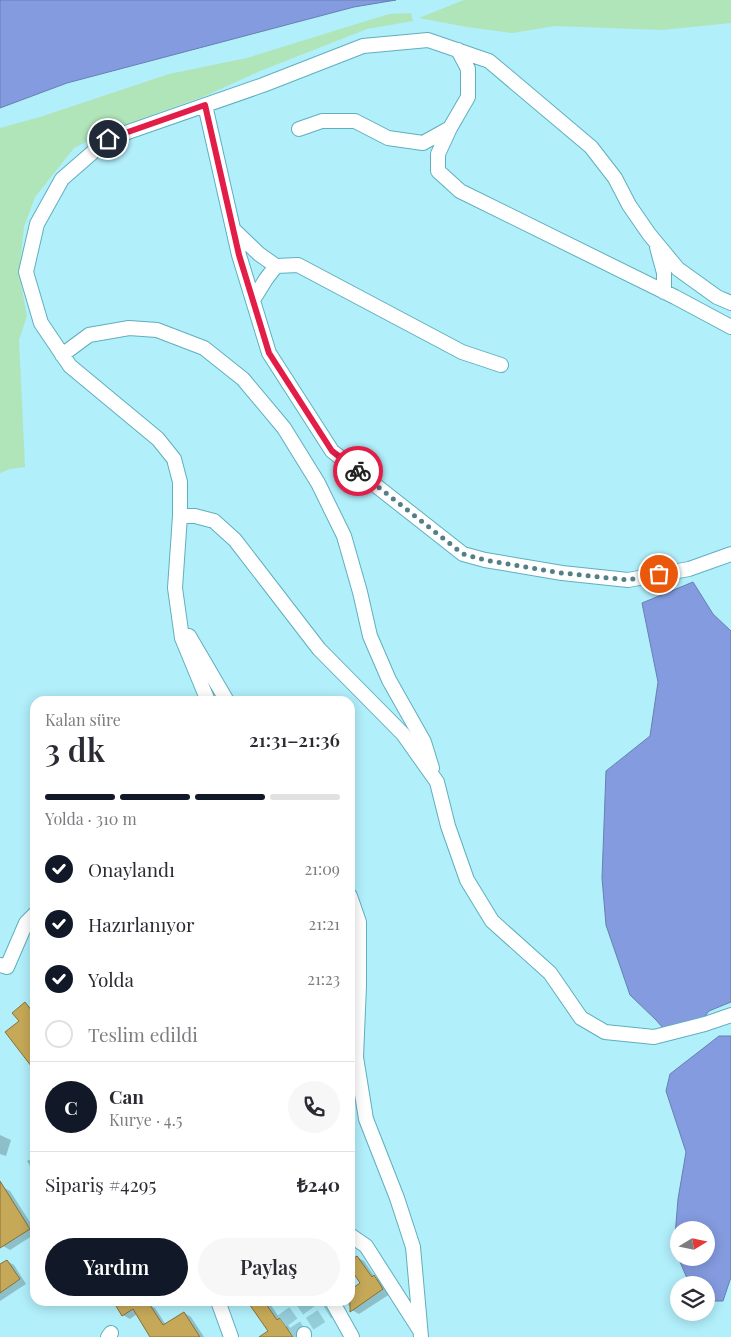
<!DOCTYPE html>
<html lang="tr">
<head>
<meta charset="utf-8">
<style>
	:root { --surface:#fff; --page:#f7f7f7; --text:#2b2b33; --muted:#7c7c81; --line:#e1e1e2; --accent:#111827 }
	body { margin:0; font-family:"Playfair Display",serif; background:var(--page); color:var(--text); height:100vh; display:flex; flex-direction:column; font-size:19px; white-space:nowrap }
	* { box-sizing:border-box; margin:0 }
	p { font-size:16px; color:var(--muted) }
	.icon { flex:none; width:28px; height:28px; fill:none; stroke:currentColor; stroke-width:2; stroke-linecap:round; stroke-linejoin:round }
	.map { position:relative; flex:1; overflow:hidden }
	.sheet { position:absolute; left:30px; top:696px; width:325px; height:610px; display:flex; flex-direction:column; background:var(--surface); border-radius:15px; box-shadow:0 2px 12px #0003 }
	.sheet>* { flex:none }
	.needle { width:32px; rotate:80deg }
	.fabs { position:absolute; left:670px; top:1221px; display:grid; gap:10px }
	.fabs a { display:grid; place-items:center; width:45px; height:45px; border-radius:50%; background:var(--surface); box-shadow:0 2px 12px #0003; font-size:25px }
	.pin { position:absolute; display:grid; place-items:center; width:42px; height:42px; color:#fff; margin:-21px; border:2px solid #fff; border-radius:50%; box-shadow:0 1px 5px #0007 }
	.courier { position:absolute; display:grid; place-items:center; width:50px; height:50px; margin:-25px; border:4px solid #e11d48; border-radius:50%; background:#fff; color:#222; box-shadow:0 1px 6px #0007 }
	.overview em { font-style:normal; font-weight:600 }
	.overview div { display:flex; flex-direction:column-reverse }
	.overview { display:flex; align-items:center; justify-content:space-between; height:85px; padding:0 15px }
	h1 { font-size:32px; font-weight:600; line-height:38px }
	.bar { display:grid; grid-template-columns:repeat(4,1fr); gap:8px 5px; align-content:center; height:60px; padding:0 15px }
	.bar i { height:6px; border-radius:4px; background:var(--line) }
	.bar .current { background:var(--accent) }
	.bar p { grid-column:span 4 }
	.line { display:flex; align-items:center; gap:12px; padding:0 15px; border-top:1px solid var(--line) }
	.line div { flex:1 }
	.round { display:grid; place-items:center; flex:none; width:52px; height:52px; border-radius:26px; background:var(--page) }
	ol { padding:0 15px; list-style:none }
	li { display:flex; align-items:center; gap:15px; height:55px }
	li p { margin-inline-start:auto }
	li .icon { padding:5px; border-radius:50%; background:var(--accent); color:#fff; stroke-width:4 }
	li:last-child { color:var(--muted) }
	li i { width:28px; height:28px; border:2px solid var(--line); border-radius:50% }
	.button { display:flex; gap:10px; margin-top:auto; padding:10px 15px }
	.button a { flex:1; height:58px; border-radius:30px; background:var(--accent); color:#fff; font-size:20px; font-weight:600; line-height:58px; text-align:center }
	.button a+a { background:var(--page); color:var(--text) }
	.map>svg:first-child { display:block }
</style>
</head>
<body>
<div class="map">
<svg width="731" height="1337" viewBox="0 0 731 1337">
	<rect width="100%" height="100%" fill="#b1effb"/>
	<path fill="#b0e4b9" d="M464 0H731V23L662 30 555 26 512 33 467 27 419 18Z
		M411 13 413 21 367 29 260 71 205 96 107 131 74 148 35 197 24 227 19 273 27 316 19 340 25 467 10 469 0 473V128L40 117 169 74 247 58 389 14Z"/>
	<path fill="#849be0" stroke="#6680b2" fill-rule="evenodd" d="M0 0H396L354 7 67 83 0 108Z
		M693 582 713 614 731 631V1002L709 1011 691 1034 670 1036 656 1020 630 995 606 925 602 878 606 771 650 736 658 682 642 603Z
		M719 1036H731V1277L723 1301H706V1285H690L674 1248 678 1199 686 1152 666 1091 670 1074ZM679 1230H706V1258H679Z"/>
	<path fill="#0003" d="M25 1004 35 1011V1068L20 1021Z
		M0 1135 11 1140 6 1156 0 1154Z
		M35 1157V1174L27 1161Z
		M3 1187 10 1191 35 1230V1234L10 1250 3 1246 0 1241V1188Z
		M357 1257 364 1261 375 1277 381 1281 390 1294 359 1314 352 1310 346 1301H350V1292L362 1284 350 1266V1262Z
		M7 1261 14 1265 26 1284 0 1301V1266Z
		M125 1301H146L147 1304 155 1308 166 1325 184 1313 191 1317 204 1337H152L137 1314 130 1319 123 1315Z
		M248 1301H268L281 1320 287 1324 296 1337H264L269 1331Z"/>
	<path fill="#c6a958" stroke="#867138" d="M25 1002 35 1015V1071L5 1032 19 1021 12 1013Z
		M0 1181 30 1229 0 1248Z
		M357 1256 372 1277 374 1275 383 1289 350 1312V1290L360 1283 350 1268V1260Z
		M7 1260 20 1279 0 1293V1264Z
		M123 1301H145L143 1302 144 1305 148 1302 163 1325 184 1312 200 1337H150L133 1309 122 1316 116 1306Z
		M247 1301H264L277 1320 280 1318 293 1337H259L268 1331Z"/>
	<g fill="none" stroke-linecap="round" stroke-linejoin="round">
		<path stroke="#94ccd7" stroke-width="14" stroke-dasharray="14 7" stroke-linecap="butt" d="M282 1321 310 1301
			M292 1335 345 1301"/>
		<g stroke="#5fafbd" stroke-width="16">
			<path id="minor" d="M205 105 239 255 269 353 332 451 463 554 485 560 562 573 628 580 689 569 731 554
				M450 128 438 154V171L460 191 675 297 731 327
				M299 129 322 121H355L388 138 423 143 450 128 468 97V69L458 50
				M233 229 259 254 276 266
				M657 247 664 273V292
				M253 300 266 279 276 266 298 265 462 352 501 365
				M62 355 89 335 129 328 157 330 204 348 243 379 284 428 318 483 344 536 360 592 370 636 389 680 424 742 432 768
				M180 516H195L214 521 235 540 319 649 403 734 437 782 448 826 467 880 492 921 550 973 581 1018 605 1032 654 1037 705 1024 731 1015
				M189 636 227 701
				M208 701 182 638 175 588 180 516V482L174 459 158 439 70 366 41 323 26 272 37 224 62 179 108 139 263 85 363 46 428 40 489 61 591 147 615 178 629 205 649 234 678 269 717 297 731 303
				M350 896 359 922V986L356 1057 366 1119 397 1198 413 1247 421 1337
				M0 965 7 967 26 923 35 914
				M350 1235 366 1246 419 1329
				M218 1301 231 1337
				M332 1301 352 1337
				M304 1334V1337
				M108 1337 111 1333"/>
		</g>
		<use href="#minor" stroke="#fff" stroke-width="14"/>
	</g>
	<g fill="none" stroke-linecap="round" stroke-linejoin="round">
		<path stroke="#537f87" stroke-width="5" stroke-dasharray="0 9" d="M358 471 463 554 485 560 562 573 628 580 659 574"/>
		<path stroke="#e11d48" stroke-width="6" d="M108 139 205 105 239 255 269 353 332 451 358 471"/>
	</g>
</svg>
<div class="fabs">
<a><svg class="needle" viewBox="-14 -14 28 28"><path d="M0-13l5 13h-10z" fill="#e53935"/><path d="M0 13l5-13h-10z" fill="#7c7c81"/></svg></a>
<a><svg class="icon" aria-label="layers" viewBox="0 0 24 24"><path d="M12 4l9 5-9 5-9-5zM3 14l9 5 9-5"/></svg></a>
</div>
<div class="pin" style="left:659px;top:574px;background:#ea580c"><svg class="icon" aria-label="bag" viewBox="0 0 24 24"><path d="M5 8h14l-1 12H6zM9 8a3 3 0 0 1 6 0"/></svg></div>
<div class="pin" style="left:108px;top:139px;background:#1f2937"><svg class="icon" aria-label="home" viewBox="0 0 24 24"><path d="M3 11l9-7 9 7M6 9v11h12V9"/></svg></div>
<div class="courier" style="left:358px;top:471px"><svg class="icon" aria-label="bike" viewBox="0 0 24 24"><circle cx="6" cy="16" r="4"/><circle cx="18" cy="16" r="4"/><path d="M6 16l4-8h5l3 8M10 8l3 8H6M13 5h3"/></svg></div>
<section class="sheet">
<div class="overview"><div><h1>3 dk</h1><p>Kalan süre</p></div><em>21:31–21:36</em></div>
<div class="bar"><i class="current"></i><i class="current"></i><i class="current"></i><i></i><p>Yolda · 310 m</p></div>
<ol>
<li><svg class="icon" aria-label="check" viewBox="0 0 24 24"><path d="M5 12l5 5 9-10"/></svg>Onaylandı<p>21:09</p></li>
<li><svg class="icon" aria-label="check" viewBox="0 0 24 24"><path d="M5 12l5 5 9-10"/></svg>Hazırlanıyor<p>21:21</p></li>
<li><svg class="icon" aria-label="check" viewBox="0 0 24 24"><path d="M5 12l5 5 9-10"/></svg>Yolda<p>21:23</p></li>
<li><i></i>Teslim edildi</li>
</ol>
<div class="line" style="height:90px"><b class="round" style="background:var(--accent);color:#fff">C</b><div><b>Can</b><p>Kurye · 4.5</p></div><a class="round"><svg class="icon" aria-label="phone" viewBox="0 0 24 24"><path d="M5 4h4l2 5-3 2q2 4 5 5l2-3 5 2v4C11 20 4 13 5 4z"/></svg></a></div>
<div class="line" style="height:65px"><div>Sipariş #4295</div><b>₺240</b></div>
<div class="button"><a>Yardım</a><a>Paylaş</a></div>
</section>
</div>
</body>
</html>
